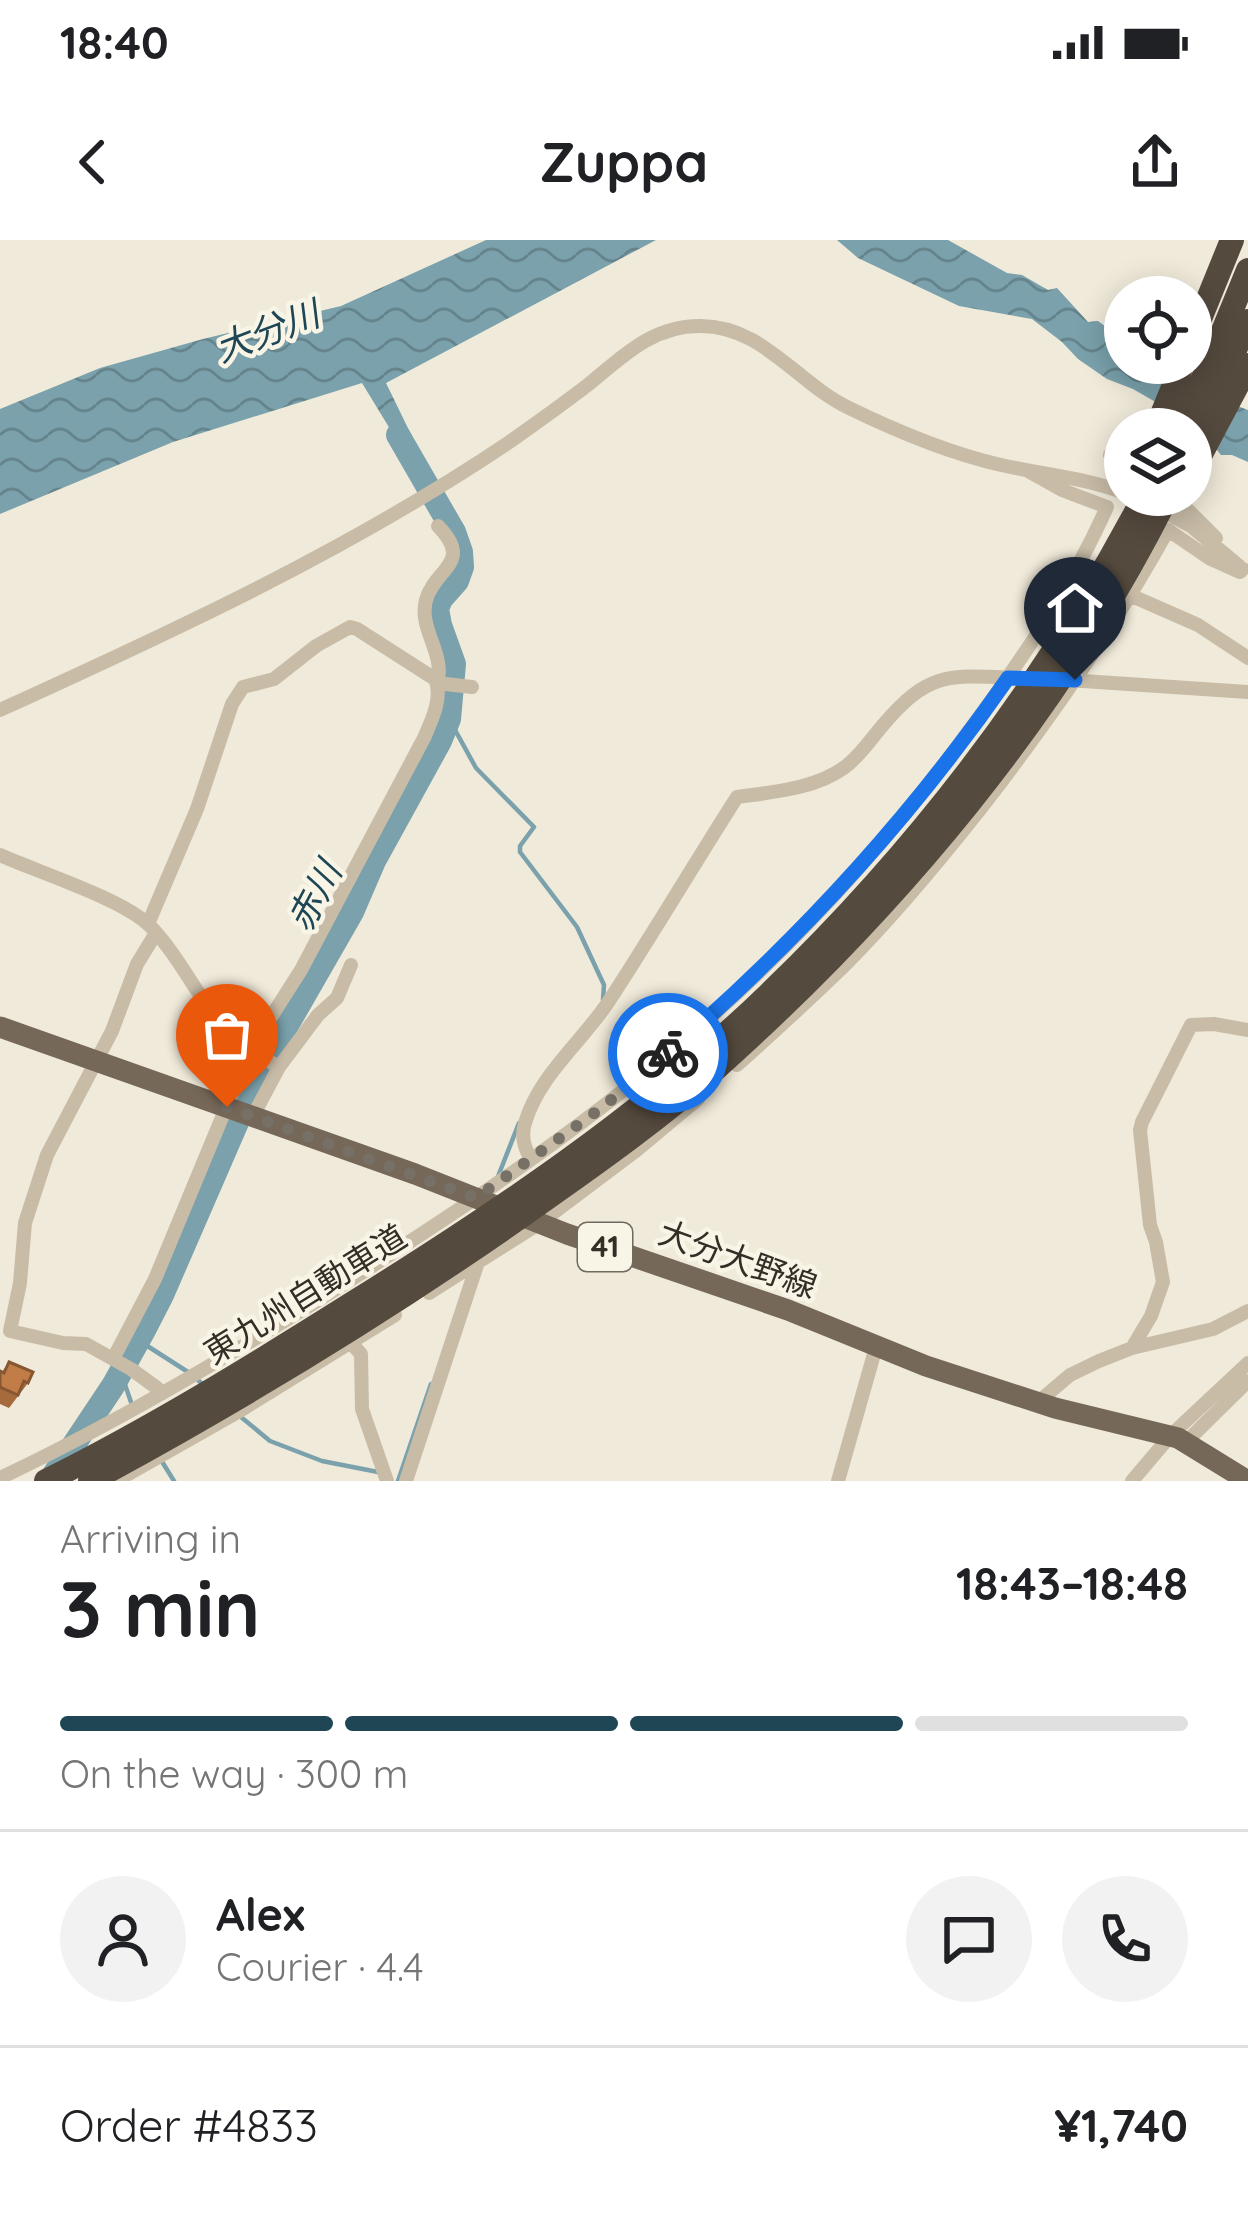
<!DOCTYPE html>
<html lang="en">
<head>
<meta charset="utf-8">
<style>
	:root { --surface:#fff; --page:#f2f2f2; --text:#202124; --muted:#757577; --line:#e0e0e0; --accent:#1e4654 }
	body { margin:0; font-family:Quicksand,"Noto Sans JP",sans-serif; background:var(--page); color:var(--text); height:100vh; display:flex; flex-direction:column; font-size:45px; white-space:nowrap }
	* { box-sizing:border-box; margin:0 }
	p { font-size:39px; color:var(--muted) }
	.icon { flex:none; width:66px; height:66px; fill:none; stroke:currentColor; stroke-width:2; stroke-linecap:round; stroke-linejoin:round }
	.map { position:relative; height:1241px; overflow:hidden }
	.sheet { display:flex; flex-direction:column; background:var(--surface); flex:1 }
	.sheet>* { flex:none }
	.tools { position:absolute; left:1104px; top:36px; display:grid; gap:24px }
	.tools a { display:grid; place-items:center; width:108px; height:108px; border-radius:50%; background:var(--surface); box-shadow:0 6px 30px #0003; font-size:60px }
	.pin { position:absolute; display:grid; place-items:center; width:102px; height:102px; color:#fff; margin:-123px -51px; border-radius:50% 50% 50% 0; rotate:-45deg; box-shadow:0 0 12px #0007 }
	.pin .icon { rotate:45deg }
	.courier { position:absolute; display:grid; place-items:center; width:120px; height:120px; margin:-60px; border:9px solid #1a73e8; border-radius:50%; background:#fff; color:#222; box-shadow:0 3px 15px #0007 }
	.summary em { font-style:normal; font-weight:800 }
	.summary div { display:flex; flex-direction:column-reverse }
	.summary { display:flex; align-items:center; justify-content:space-between; height:204px; padding:0 60px }
	h1 { font-size:78px; font-weight:800; line-height:90px }
	.bar { display:grid; grid-template-columns:repeat(4,1fr); gap:18px 12px; align-content:center; height:144px; padding:0 60px }
	.bar i { height:15px; border-radius:9px; background:var(--line) }
	.bar .selected { background:var(--accent) }
	.bar p { grid-column:span 4 }
	.line { display:flex; align-items:center; gap:30px; padding:0 60px; border-top:3px solid var(--line) }
	.line div { flex:1 }
	.round { display:grid; place-items:center; flex:none; width:126px; height:126px; border-radius:63px; background:var(--page) }
	.status { display:flex; justify-content:space-between; align-items:center; height:84px; padding:0 60px; background:var(--surface); direction:ltr }
	.status svg { height:33px; fill:currentColor }
	header { display:flex; justify-content:space-between; align-items:center; height:156px; padding:0 60px; background:var(--surface); font-size:54px; font-weight:800 }
	.map>svg:first-child { display:block }
</style>
</head>
<body>
<div class="status"><b>18:40</b><svg viewBox="0 0 49 12"><path d="M0 12V9h3v3zM5 12V6h3v6zM10 12V3h3v9zM15 12V0h3v12zM26 1h20v11H26zM47 4h2v5h-2z"/></svg></div>
<header><svg class="icon" aria-label="back" viewBox="0 0 24 24"><path d="M15 5l-7 7 7 7"/></svg>Zuppa<svg class="icon" aria-label="share" viewBox="0 0 24 24"><path d="M12 15V3M7 8l5-5 5 5M5 13v7h14v-7"/></svg></header>
<div class="map">
<svg width="1248" height="1241" viewBox="0 0 1248 1241">
	<defs>
		<pattern id="water-waves" width="16" height="10" patternUnits="userSpaceOnUse" patternTransform="scale(3)"><rect width="16" height="10" fill="#7aa1ac"/><path d="M0 5q4-4 8 0t8 0" fill="none" stroke="#65848c"/></pattern>
	</defs>
	<rect width="100%" height="100%" fill="#f0eada"/>
	<path fill="url(#water-waves)" d="M486 0H656L386 143 423 219 412 225 362 143 173 202 0 274V169L100 128 203 99 341 66Z
		M837 0H948L1007 33 1022 35 1048 50 1057 48 1088 82 1098 81 1113 92 1105 96 1125 123 1173 126 1227 162 1248 170V222L1232 215H1221L1213 205 1211 194 1133 149 1107 139 1078 119 1062 102 1032 79 959 66 858 18Z"/>
	<g fill="none" stroke-linecap="round" stroke-linejoin="round">
		<path stroke="#7aa1ac" stroke-width="4.5" d="M449 479 476 528 534 587 520 606V612L577 687 604 745 603 760
			M497 939 519 883
			M138 1100 188 1132 205 1146
			M121 1133 133 1168
			M241 1177 270 1201 322 1221 378 1232
			M161 1220 174 1241
			M398 1241 431 1144"/>
		<path stroke="#7aa1ac" stroke-width="24" d="M51 1239 113 1146 143 1092 162 1055 255 841 352 672 374 621 440 501 449 479 454 424 440 385 437 369 441 359 457 341 462 327 461 312 454 292 398 195"/>
		<path stroke="#c8bca7" stroke-width="14" d="M1110 215 1125 222
			M1173 255 1216 298
			M1155 267 1191 286 1239 326
			M438 286C474 323 435 328 426 360 418 389 446 414 437 443L472 447
			M1132 356 1198 385 1248 418
			M1068 440 1248 452
			M0 470C174 391 349 310 508 203 535 184 563 164 589 144 622 117 652 86 699 86 762 85 796 142 847 167 896 191 948 213 1001 225 1042 234 1086 238 1125 253
			M0 615C38 632 123 659 150 686 178 715 195 752 220 783 236 802 258 815 279 827
			M156 693 137 724 112 791 47 915 25 983 20 1043 10 1091 63 1103 86 1104 131 1129 157 1148 161 1154
			M737 825C774 792 810 759 845 725 893 677 936 625 978 572 1048 482 1113 390 1168 290L1209 318 1240 332 1243 329
			M253 876 279 827 318 775 337 758 351 725
			M530 918C524 906 521 896 525 883 539 835 582 802 609 761 653 694 694 624 737 557 773 552 815 549 845 527 860 516 871 499 883 485 929 431 948 435 1016 438
			M429 1053 540 983 637 910 698 859
			M352 1104 361 1114 362 1169 387 1241
			M1132 1108 1151 1076 1163 1042 1156 1002 1150 985 1140 890 1142 882 1191 785 1214 784 1248 790
			M113 1119 155 1039 250 810 301 730 424 498C432 480 443 457 435 439L357 389 350 387 316 406 274 439 243 447 232 464 197 569 148 684
			M1037 1163 1070 1135 1099 1121 1132 1108 1213 1089 1248 1071
			M1186 1202 1248 1141
			M0 1238C110 1186 213 1125 317 1061 414 1000 511 937 602 867 741 761 866 632 969 491 1021 421 1071 348 1107 267L1062 250 1026 230
			M116 1241 238 1172 395 1075
			M406 1241 478 1022
			M838 1241 876 1107
			M1132 1241 1171 1195 1248 1123"/>
		<path stroke="#766859" stroke-width="21" d="M0 787 415 934 567 994 788 1070 926 1126 1055 1168 1178 1198 1248 1241"/>
		<path stroke="#554a3e" stroke-width="24" d="M1191 101 1232 0
			M1156 189 1183 123
			M1178 189 1207 130 1248 30
			M1191 207 1248 81
			M1191 233 1248 125"/>
		<path stroke="#554a3e" stroke-width="24" d="M46 1241C152 1188 253 1126 353 1063 499 972 644 875 769 754 920 609 1048 440 1145 255
			M90 1241C247 1156 401 1062 547 958 604 918 661 877 713 831 895 669 1059 474 1168 255"/>
	</g>
	<path fill="#a66b3d" d="M9 1122 28 1143 9 1168 0 1164V1131L2 1132Z"/>
	<path fill="#c17c47" stroke="#875732" stroke-width="3" d="M9 1122 33 1132 28 1143 24 1141 18 1155 0 1147V1131L4 1133Z"/>
	<g fill="none" stroke-linecap="round" stroke-linejoin="round">
		<path stroke="#767066" stroke-width="12" stroke-dasharray="0 21.6" d="M227 867 476 958 600 869 668 813"/>
		<path stroke="#1a73e8" stroke-width="15" d="M668 813C797 702 911 578 1008 438L1075 440"/>
	</g>
	<g text-anchor="middle" stroke-width="9" stroke-linejoin="round" paint-order="stroke">
		<rect fill="#f8f4e6" stroke="#6f6960" stroke-width="3" x="578" y="983" width="54" height="48" rx="9"/>
		<g font-size="30" font-weight="bold" fill="#342e27">
			<text x="605" y="1017">41</text>
		</g>
		<g font-size="33" fill="#342e27" stroke="#f8f4e6">
			<text transform="translate(738 1019) rotate(20)" y="12">大分大野線</text>
			<text transform="translate(305 1054) rotate(-32)" y="12">東九州自動車道</text>
		</g>
		<g font-size="36" font-style="italic" fill="#1e4654" stroke="#f8f4e6">
			<text transform="translate(267 91) rotate(-21)" y="13">大分川</text>
			<text transform="translate(314 656) rotate(-62)" y="13">赤川</text>
		</g>
	</g>
</svg>
<div class="tools">
<a><svg class="icon" aria-label="locate" viewBox="0 0 24 24"><circle cx="12" cy="12" r="6"/><path d="M12 2v4M12 18v4M2 12h4M18 12h4"/></svg></a>
<a><svg class="icon" aria-label="layers" viewBox="0 0 24 24"><path d="M12 4l9 5-9 5-9-5zM3 14l9 5 9-5"/></svg></a>
</div>
<div class="pin" style="left:227px;top:867px;background:#ea580c"><svg class="icon" aria-label="bag" viewBox="0 0 24 24"><path d="M5 8h14l-1 12H6zM9 8a3 3 0 0 1 6 0"/></svg></div>
<div class="pin" style="left:1075px;top:440px;background:#1f2937"><svg class="icon" aria-label="home" viewBox="0 0 24 24"><path d="M3 11l9-7 9 7M6 9v11h12V9"/></svg></div>
<div class="courier" style="left:668px;top:813px"><svg class="icon" aria-label="bike" viewBox="0 0 24 24"><circle cx="6" cy="16" r="4"/><circle cx="18" cy="16" r="4"/><path d="M6 16l4-8h5l3 8M10 8l3 8H6M13 5h3"/></svg></div>
</div>
<section class="sheet">
<div class="summary"><div><h1>3 min</h1><p>Arriving in</p></div><em>18:43–18:48</em></div>
<div class="bar"><i class="selected"></i><i class="selected"></i><i class="selected"></i><i></i><p>On the way · 300 m</p></div>
<div class="line" style="height:216px"><a class="round"><svg class="icon" aria-label="person" viewBox="0 0 24 24"><circle cx="12" cy="8" r="4"/><path d="M4 21q1-7 8-7t8 7"/></svg></a><div><b>Alex</b><p>Courier · 4.4</p></div><a class="round"><svg class="icon" aria-label="chat" viewBox="0 0 24 24"><path d="M4 5h16v11H9l-5 4z"/></svg></a><a class="round"><svg class="icon" aria-label="phone" viewBox="0 0 24 24"><path d="M5 4h4l2 5-3 2q2 4 5 5l2-3 5 2v4C11 20 4 13 5 4z"/></svg></a></div>
<div class="line" style="height:156px"><div>Order #4833</div><b>¥1,740</b></div>
</section>
</body>
</html>
